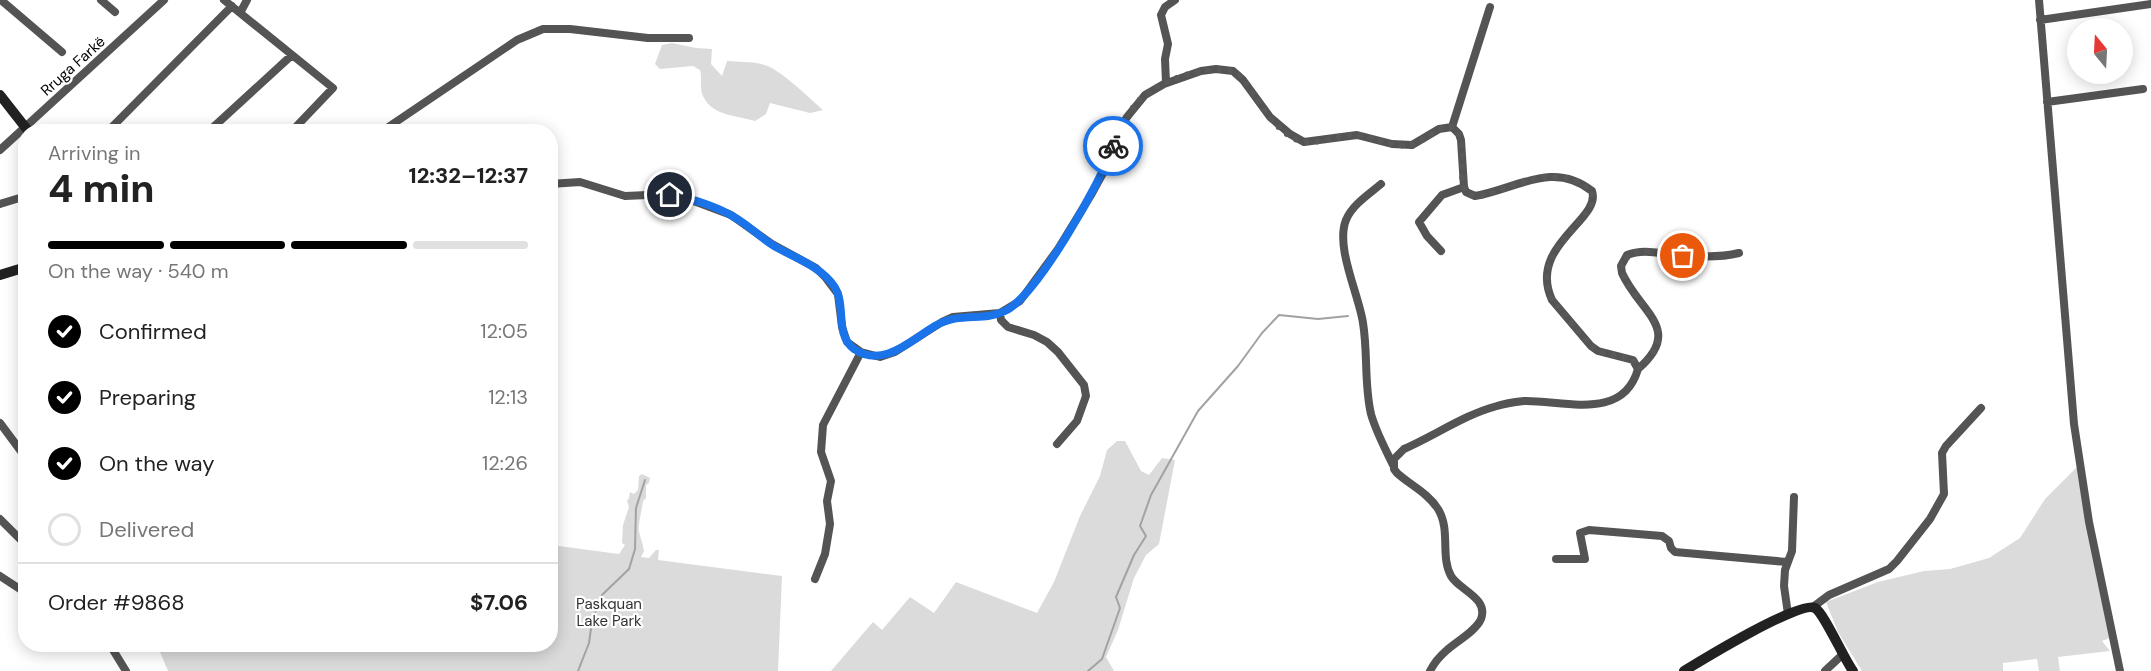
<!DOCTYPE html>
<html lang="en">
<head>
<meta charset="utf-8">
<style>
	:root { --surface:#fff; --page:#f6f6f6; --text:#222; --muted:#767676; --line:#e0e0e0; --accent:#000 }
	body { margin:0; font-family:"DM Sans",sans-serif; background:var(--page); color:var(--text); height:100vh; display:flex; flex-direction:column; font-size:22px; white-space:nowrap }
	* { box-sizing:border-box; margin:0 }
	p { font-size:20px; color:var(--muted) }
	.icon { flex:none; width:33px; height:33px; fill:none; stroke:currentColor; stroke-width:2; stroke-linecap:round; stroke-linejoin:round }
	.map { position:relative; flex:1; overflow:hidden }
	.details { position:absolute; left:18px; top:124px; width:540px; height:528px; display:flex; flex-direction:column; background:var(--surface); border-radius:24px; box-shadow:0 3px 15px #0003 }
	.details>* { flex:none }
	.needle { width:39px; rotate:342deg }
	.fabs { position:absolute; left:2067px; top:18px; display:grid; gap:12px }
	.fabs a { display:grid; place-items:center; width:66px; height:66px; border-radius:50%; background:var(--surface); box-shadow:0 3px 15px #0003; font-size:30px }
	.pin { position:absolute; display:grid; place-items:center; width:51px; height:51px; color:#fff; margin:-26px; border:3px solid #fff; border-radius:50%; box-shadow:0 2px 6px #0007 }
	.courier { position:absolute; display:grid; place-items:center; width:60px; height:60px; margin:-30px; border:4px solid #1a73e8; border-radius:50%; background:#fff; color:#222; box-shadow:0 2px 8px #0007 }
	.head em { font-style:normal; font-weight:800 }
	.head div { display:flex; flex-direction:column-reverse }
	.head { display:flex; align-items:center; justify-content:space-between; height:102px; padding:0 30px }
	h1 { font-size:39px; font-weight:800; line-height:45px }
	.bar { display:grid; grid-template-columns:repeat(4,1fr); gap:9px 6px; align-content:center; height:72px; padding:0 30px }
	.bar i { height:8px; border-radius:4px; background:var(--line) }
	.bar .on { background:var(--accent) }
	.bar p { grid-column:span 4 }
	.line { display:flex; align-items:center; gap:15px; padding:0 30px; border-top:2px solid var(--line) }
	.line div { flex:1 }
	ol { padding:0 30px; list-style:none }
	li { display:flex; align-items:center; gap:18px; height:66px }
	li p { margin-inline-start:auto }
	li .icon { padding:6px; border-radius:50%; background:var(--accent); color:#fff; stroke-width:4 }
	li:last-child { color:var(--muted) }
	li i { width:33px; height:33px; border:3px solid var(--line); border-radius:50% }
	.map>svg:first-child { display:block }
</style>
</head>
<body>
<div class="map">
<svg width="2151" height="671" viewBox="0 0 2151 671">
	<rect width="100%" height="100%" fill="#fff"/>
	<path fill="#dbdbdb" d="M672 43 696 48 712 49 711 64 722 76 727 61C741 62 757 61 770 67 787 76 808 97 823 110L810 113 770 103 766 114 755 121C735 115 711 116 702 94 700 87 702 77 700 70L693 66 660 69 655 64 662 45Z
		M1117 441H1125L1141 471 1149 475 1162 458 1175 460 1159 544 1146 555 1134 578 1118 630 1106 657 1114 671H831L873 622 882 630 910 597 934 613 956 582 1037 613 1054 582 1080 516 1100 476 1107 450Z
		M2080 464 2112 637 2102 641 2110 651 2058 657 2060 671H2039L2037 659 2003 663V671H1862L1838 632 1826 602 1878 582 1924 571 1950 569 1989 558 2020 538 2045 499Z
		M642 474 650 478 649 483 646 485V498L643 501C642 510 638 524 639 531 640 537 643 544 644 551L641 557 649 558 656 550H659L658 560 782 576 778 671H168L157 645H550L551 545 619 554 625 545 622 543 623 525 629 507 627 501 629 498 630 492 634 494 638 490 639 476Z"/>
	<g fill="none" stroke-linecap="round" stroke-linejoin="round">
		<path stroke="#a2a2a2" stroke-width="2" d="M578 671 589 643 592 621 602 595 629 569 635 549 636 508 645 480
			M1088 671 1102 659 1120 608 1116 597 1134 555 1146 536 1140 526 1151 495 1198 411 1238 366 1262 333 1279 315 1318 319 1348 316"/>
		<path stroke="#545454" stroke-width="8" d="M1 0 62 52
			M101 0 115 12
			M224 0 333 88 291 132
			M2039 0 2074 424 2089 522 2120 671
			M240 13 247 0
			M2040 20 2151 4
			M1166 83 1165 59 1168 44 1161 15 1165 7 1175 0
			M2047 102 2143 89
			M1452 127 1490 7
			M107 132 232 6
			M208 132 292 55
			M381 132 517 40 543 29H570L648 38H689
			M0 150 164 0
			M550 184 580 182 625 196 670 194 683 197 731 215 772 244 816 268 826 278 838 294 842 327 847 342 861 352 880 357 895 352 942 322 953 317 1000 313 1020 301 1058 249 1091 195 1103 173 1119 130 1127 117 1145 95 1164 84 1201 71 1216 69 1233 71 1243 80 1270 117 1290 134 1304 142 1357 135 1392 144 1412 145 1439 129 1452 127 1459 134 1461 140 1464 187 1466 192 1475 196C1516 189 1553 160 1592 191 1602 220 1527 245 1552 300L1591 346 1598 351 1633 360 1638 369C1623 422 1563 400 1524 401 1515 402 1506 403 1497 406 1466 414 1434 436 1404 449L1394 459V469L1397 473C1410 485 1428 493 1438 509 1451 530 1440 556 1451 576 1459 590 1489 598 1481 619 1476 631 1457 641 1447 650 1440 656 1434 663 1430 671
			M1381 184C1369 194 1352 205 1346 220 1335 247 1359 295 1363 323 1368 353 1364 385 1371 414 1376 432 1385 448 1393 465
			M0 204 26 196
			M1441 251 1427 236 1419 222 1442 195 1464 187
			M1000 313 1001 320 1008 327 1034 335 1047 342 1058 352 1084 385 1086 396 1077 421 1057 444
			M1638 369C1684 329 1640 313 1622 273L1621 266 1627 255C1644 248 1661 254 1678 255 1699 257 1719 258 1739 253
			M0 423 26 458
			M0 519 26 545
			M1556 559H1585L1580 533 1589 530 1662 536 1669 541 1671 548 1675 552 1787 562
			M0 576 26 593
			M815 579 825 554 830 524 827 501 831 481 821 452 823 425 861 352
			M1813 607 1829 595 1889 569 1897 561 1930 519 1944 494 1942 453 1946 446 1981 408
			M1788 614 1784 586 1785 570 1792 551 1794 497
			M110 645 126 671
			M1825 671 1842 655"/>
		<path stroke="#212121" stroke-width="10" d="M0 95 29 132
			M0 275 26 267
			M1684 671C1702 660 1800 600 1815 608 1824 613 1844 659 1853 671"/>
	</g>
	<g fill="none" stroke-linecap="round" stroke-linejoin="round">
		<path stroke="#595959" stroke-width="6" stroke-dasharray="0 10.8" d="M1113 146C1120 127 1129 109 1144 96 1162 80 1218 59 1239 75 1256 94 1279 144 1310 142 1325 142 1341 134 1356 135 1374 137 1392 148 1410 145 1426 142 1435 126 1452 127 1474 142 1451 186 1471 195 1477 198 1484 195 1490 193 1525 182 1558 164 1592 191 1602 220 1528 245 1552 300L1591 346 1598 351 1633 360 1638 369C1689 324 1630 311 1621 266 1631 242 1663 254 1683 256"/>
		<path stroke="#1a73e8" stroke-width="8" d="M670 195C690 198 716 206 734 217 748 225 760 237 774 246 795 258 820 266 834 286 847 305 834 334 854 349 883 369 911 340 935 326 960 311 982 322 1005 311 1036 297 1102 181 1113 146"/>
	</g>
	<g text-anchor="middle" stroke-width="4.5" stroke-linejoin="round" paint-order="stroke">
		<g font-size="15" fill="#000" stroke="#fff">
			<text transform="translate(73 66) rotate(-42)" y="5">Rruga Farkë</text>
		</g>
		<g font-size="15" fill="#323232" stroke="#fff">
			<text x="609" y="609">Paskquan<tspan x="609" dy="17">Lake Park</tspan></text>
		</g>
	</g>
</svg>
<div class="fabs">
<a><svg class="needle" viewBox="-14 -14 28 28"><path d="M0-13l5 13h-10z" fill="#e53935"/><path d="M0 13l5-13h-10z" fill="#767676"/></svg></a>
</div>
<div class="pin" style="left:1683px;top:256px;background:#ea580c"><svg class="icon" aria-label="bag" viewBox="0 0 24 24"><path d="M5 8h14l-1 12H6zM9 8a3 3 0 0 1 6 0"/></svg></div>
<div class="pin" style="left:670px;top:195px;background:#1f2937"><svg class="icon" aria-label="home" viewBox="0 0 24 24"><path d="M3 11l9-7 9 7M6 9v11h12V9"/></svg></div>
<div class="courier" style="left:1113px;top:146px"><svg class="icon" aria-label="bike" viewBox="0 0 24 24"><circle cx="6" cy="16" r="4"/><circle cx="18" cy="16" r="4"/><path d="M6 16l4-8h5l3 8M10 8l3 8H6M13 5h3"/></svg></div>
<section class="details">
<div class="head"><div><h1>4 min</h1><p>Arriving in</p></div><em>12:32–12:37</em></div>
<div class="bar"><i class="on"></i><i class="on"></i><i class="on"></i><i></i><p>On the way · 540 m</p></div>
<ol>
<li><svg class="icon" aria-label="check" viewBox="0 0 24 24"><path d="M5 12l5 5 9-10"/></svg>Confirmed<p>12:05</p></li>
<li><svg class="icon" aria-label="check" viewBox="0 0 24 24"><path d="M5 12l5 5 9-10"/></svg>Preparing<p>12:13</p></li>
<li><svg class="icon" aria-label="check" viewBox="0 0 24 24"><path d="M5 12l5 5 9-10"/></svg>On the way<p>12:26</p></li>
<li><i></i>Delivered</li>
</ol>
<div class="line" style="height:78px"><div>Order #9868</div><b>$7.06</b></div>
</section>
</div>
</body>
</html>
